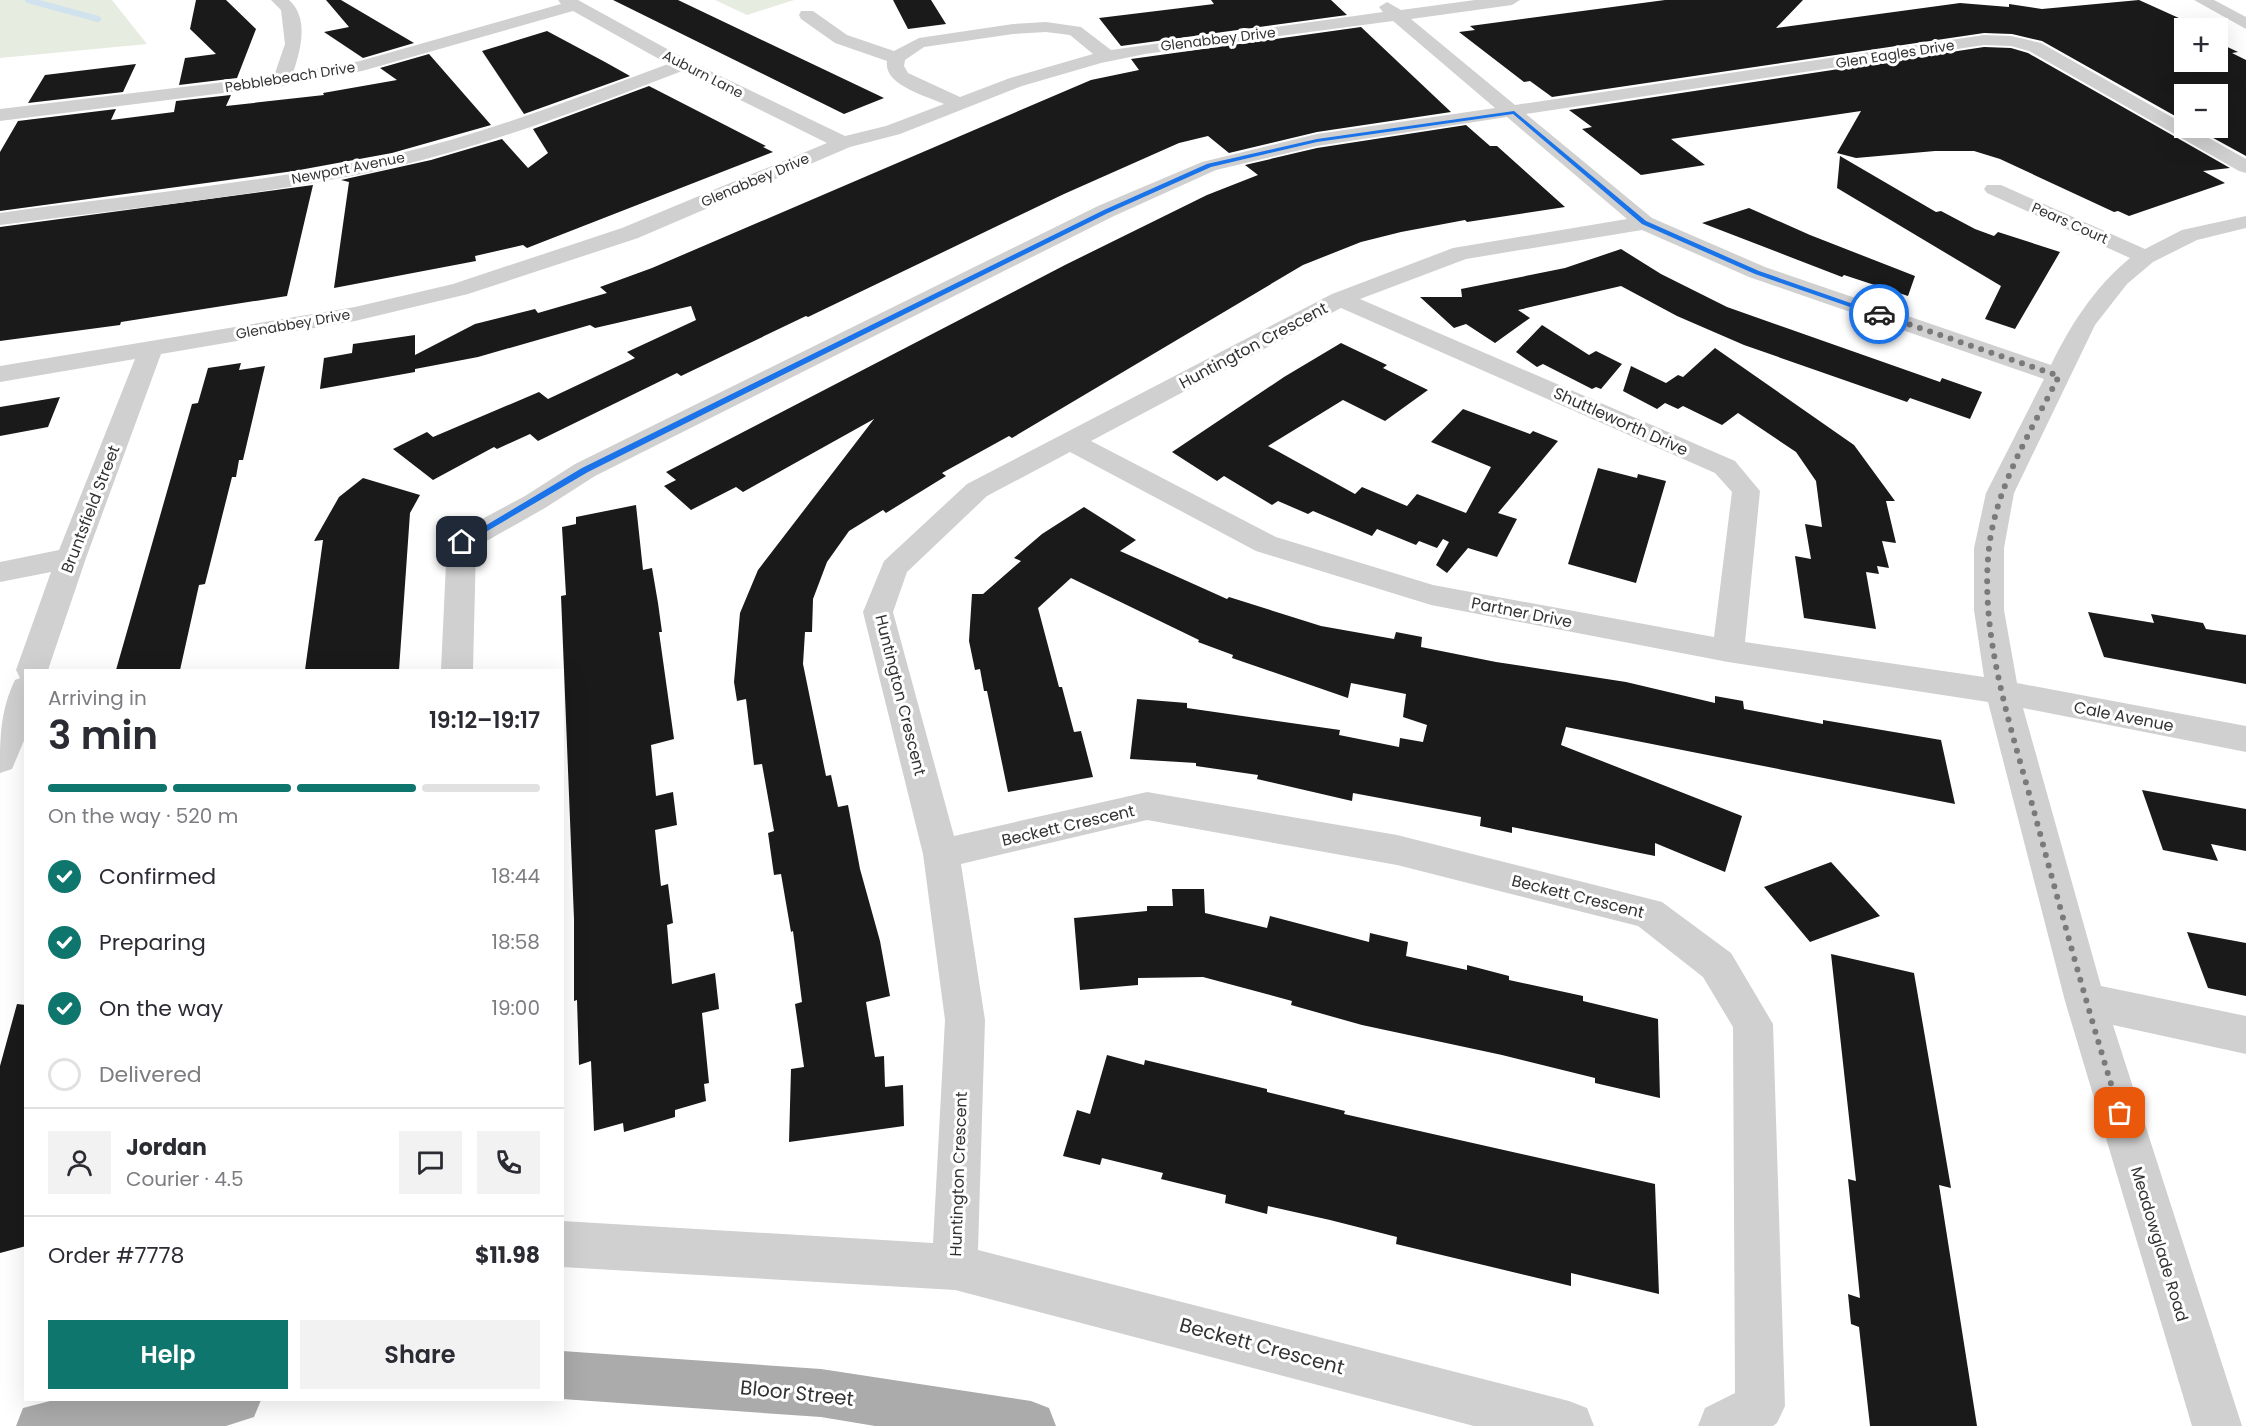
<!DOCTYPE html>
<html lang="en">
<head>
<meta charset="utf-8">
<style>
	:root { --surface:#fff; --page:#f2f2f3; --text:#2b2b33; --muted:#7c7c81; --line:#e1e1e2; --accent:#0f766e }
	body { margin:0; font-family:Poppins,sans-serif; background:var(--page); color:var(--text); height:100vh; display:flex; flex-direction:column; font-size:22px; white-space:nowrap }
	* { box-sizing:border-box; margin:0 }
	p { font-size:20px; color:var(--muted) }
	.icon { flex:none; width:33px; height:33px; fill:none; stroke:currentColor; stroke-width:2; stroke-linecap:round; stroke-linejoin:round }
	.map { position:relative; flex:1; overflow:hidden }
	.sheet { position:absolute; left:24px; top:669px; width:540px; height:732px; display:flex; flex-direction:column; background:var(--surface); border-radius:0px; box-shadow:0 6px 24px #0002 }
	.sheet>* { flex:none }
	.controls { position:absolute; left:2174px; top:18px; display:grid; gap:12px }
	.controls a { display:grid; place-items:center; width:54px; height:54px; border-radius:0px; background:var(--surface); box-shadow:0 6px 24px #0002; font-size:30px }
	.pin { position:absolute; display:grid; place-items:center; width:51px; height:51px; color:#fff; margin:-26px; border-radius:12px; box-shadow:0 3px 9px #0006 }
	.courier { position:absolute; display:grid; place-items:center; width:60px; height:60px; margin:-30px; border:4px solid #1a73e8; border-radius:50%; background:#fff; color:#222; box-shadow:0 2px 8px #0007 }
	.headline em { font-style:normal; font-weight:600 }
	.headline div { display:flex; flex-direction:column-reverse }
	.headline { display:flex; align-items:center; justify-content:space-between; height:102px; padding:0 24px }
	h1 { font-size:39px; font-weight:600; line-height:45px }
	.bar { display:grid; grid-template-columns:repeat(4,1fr); gap:9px 6px; align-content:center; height:72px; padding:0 24px }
	.bar i { height:8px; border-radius:4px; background:var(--line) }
	.bar .active { background:var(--accent) }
	.bar p { grid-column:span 4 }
	.line { display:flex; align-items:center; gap:15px; padding:0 24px; border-top:2px solid var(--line) }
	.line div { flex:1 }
	.round { display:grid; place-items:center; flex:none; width:63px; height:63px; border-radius:0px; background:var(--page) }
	ol { padding:0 24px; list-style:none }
	li { display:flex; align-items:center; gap:18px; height:66px }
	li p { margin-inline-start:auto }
	li .icon { padding:6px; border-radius:50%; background:var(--accent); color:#fff; stroke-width:4 }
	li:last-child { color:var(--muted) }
	li i { width:33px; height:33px; border:3px solid var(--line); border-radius:50% }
	.cta { display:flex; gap:12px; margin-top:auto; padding:12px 24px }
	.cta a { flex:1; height:69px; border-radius:0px; background:var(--accent); color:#fff; font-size:24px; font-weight:600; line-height:69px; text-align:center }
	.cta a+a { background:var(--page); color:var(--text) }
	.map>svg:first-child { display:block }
</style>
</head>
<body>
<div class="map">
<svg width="2246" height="1426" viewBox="0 0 2246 1426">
	<rect width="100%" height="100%" fill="#fff"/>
	<path fill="#e6ecdf" d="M0 0H112L147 44 0 58Z
		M715 0H794L747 15Z"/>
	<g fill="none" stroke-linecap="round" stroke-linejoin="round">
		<path stroke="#cfe2ee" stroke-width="6" d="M28 0 98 19"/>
	</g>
	<path fill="#1a1a1a" d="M196 0H226L256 29 237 78 179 85 185 58 216 54 190 29Z
		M326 0H341L414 43 363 58 324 32 349 27Z
		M613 0H678L884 98 844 114Z
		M893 0H931L946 24 908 29Z
		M1211 0H1331L1347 15 1121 46 1099 18 1214 4Z
		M1665 0H1803L1776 28 1960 3 2009 7V4L2042 9 2139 0 2201 28H2184V62H2217V42L2238 52 2232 53 2246 60V156L2195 128H2217V94H2184V121L2042 41 2012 34 1984 33 1552 97 1530 81 1524 82 1459 32 1475 30 1470 26Z
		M1361 27 1451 112 1317 132 1229 153 1208 136 1179 143 1064 194 808 317 806 316 681 376 677 373 538 441 530 434 497 449 494 447 433 480 393 449 427 432 433 437 539 392 548 399 635 358 627 352 696 320 691 306 595 328 590 325 478 357 415 369V372L320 389 324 358 352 353 353 344 415 335V355L475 324 535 309 538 313 607 293 600 287 652 268 1091 80 1139 70 1131 59Z
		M547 31 605 62 630 76 524 114 482 51Z
		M1984 47 2011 48 2028 53 2230 168 2203 171 2225 183 2129 216 2118 211 2114 212 2000 159 1974 151H1935L1856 158 1837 153 1861 111 1671 139 1705 165 1641 175 1582 129 1592 127 1569 110Z
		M429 54 491 125 392 153 294 171 0 211V152L18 121 116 109 111 120 174 112 176 101 231 95 226 106 324 95 323 93 397 80 380 68Z
		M136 64 123 92 28 103 45 75Z
		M649 86 766 146 763 147 773 152 527 248 523 245 475 256 476 261 334 288 349 182 341 180 431 160 502 139 528 168 548 153 533 129Z
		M1466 125 1490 146H1497L1565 207 1467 222 1465 220 1401 232 1361 242 1303 265 1012 438 1009 436 942 473 946 476 886 513 883 510 849 531 827 562 813 599 812 632H805L803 664 826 776 831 775 838 807 848 805 860 869 880 941 890 996 866 1002 875 1057 884 1056 885 1087 903 1085 904 1126 789 1142 791 1069 804 1067 795 1004 802 1002 793 931 791 932 781 874 774 875 768 833 774 831 762 764 754 765 746 699 737 701 734 682 740 613 758 570 874 419 743 492 736 487 691 510 664 486 676 480 666 472 1065 265 1207 195 1258 175 1245 165 1317 148Z
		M1840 156 1936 212 1941 211 1975 229 1994 236 1998 232 2060 252 2015 329 1985 319 2001 286 1837 188Z
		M313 185 287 296 121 322 120 325 0 341V227Z
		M1749 208 1810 235 1915 276 1908 296 1844 275 1842 277 1702 223Z
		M1621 249 1661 274 1727 307 1940 382 1942 378 1982 392 1970 419 1910 398 1907 402 1744 345 1677 316 1621 286 1518 310 1530 318 1495 343 1466 324 1454 328 1420 297H1462L1461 289 1565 268Z
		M1542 325 1589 355 1596 351 1622 364 1601 389 1596 387 1592 389 1543 364 1537 367 1516 352Z
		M1341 343 1387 365 1383 368 1428 390 1385 421 1343 400 1268 446 1355 494 1362 487 1407 506 1417 494 1466 513 1491 467 1431 442 1463 409 1530 434 1533 431 1558 441 1498 513 1517 519 1497 557 1468 548 1447 573 1436 565 1449 542 1443 539 1437 548 1419 541 1416 545 1377 529 1372 536 1313 511 1308 514 1278 501 1272 505 1224 476 1217 481 1172 452 1284 377Z
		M1715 348 1854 445 1895 501H1886L1896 543 1882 541 1889 568 1877 566 1879 574 1866 572 1876 629 1804 618 1795 556 1811 559 1805 524 1822 527 1816 481 1796 452 1738 413 1722 425 1683 406 1678 409 1665 403 1657 409 1623 391 1631 366 1666 383 1678 375 1683 377Z
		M241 363 239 370 265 366 243 460H239L236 477H232L205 584 199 585 180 670H116L192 404 198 403 208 368Z
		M60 397 48 427 0 436V407Z
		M1598 468 1637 478 1638 474 1666 481 1636 583 1568 564Z
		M363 478 420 495 410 513 399 670H305L323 540 314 541 339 497Z
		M636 505 643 570 652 568 658 603 662 632H659L674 739 651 745 656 796 673 792 677 825 655 830 661 886 668 884 673 923 667 925 672 984 715 973 719 1009 702 1013 709 1083 704 1084 706 1101 675 1110V1117L624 1132 623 1123 594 1131 591 1061 579 1065 577 1000 574 1001V919L561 596 566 595 562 527 576 524V517Z
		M1084 507 1136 540 1120 551 1227 599 1229 597 1321 626 1394 639 1396 632 1422 637 1421 647 1496 662 1626 682 1715 703V696L1743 701 1744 709 1823 724V720L1941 740 1955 804 1566 727 1561 745 1742 816 1725 872 1655 843V856L1512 827V833L1480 826 1481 817 1353 793 1352 801 1257 779 1258 775 1196 766V763L1130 759 1137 699 1187 703V708L1340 730 1339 735 1399 747 1400 738 1423 742 1427 725 1403 717 1406 694 1351 683 1348 698 1232 658 1233 655 1198 642 1199 640 1071 578 1038 608 1059 687H1062L1074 732 1081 731 1093 777 1008 792 987 691H984L980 669 975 670 969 641 972 594H983L1021 561 1014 558 1042 534Z
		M2088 612 2154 623 2151 614 2203 623 2206 629 2246 635V684L2104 657Z
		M2142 790 2246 809V851L2211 844 2218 861 2163 850Z
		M1831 862 1880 916 1810 942 1764 887Z
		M1172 889H1204L1205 913 1267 928 1270 916 1369 942 1370 933 1408 942 1406 956 1467 970V965L1509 976V980L1583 996V1001L1658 1019 1660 1098 1595 1083V1078L1502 1055 1362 1025 1291 1005 1292 1001 1203 977 1138 978V985L1080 990 1074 918 1147 911V906H1173Z
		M2187 932 2246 943V996L2208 988Z
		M1831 954 1914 973 1951 1188 1939 1185 1977 1426H1870L1859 1327 1851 1324 1848 1294 1860 1298 1848 1179 1856 1181Z
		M17 1004 26 1005V1246L0 1253V1066Z
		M1107 1055 1144 1065 1145 1060 1267 1089V1092L1345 1111 1344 1114 1655 1184 1659 1294 1571 1273V1286L1396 1244 1397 1237 1330 1220 1268 1206 1267 1214 1225 1203 1226 1195 1161 1179 1163 1173 1102 1158 1100 1165 1063 1156 1077 1110 1090 1114Z"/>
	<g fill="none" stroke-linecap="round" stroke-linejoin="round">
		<path fill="#d0d0d0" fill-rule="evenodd" d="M271 0H289C310 19 300 51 293 73L360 61 561 4 558 0H578L689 61 845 136 886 126 944 104C926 96 883 85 887 61L835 43 801 19 799 15 801 11H813L847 35 894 51 919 38 1013 24 1046 22 1081 27 1111 50 1383 12 1379 7 1387 2 1401 10 1475 0H1520L1512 5 1411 19 1515 105 1984 35 2011 36 2041 43 2184 124V128H2191L2246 159V173L2239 171 2029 51 2011 46 1984 45 1526 114 1652 218 1765 267 2051 365C2071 324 2094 288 2130 258L1987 193 1984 189 1987 185H2001L2145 249 2182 230 2246 216V228L2197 240 2153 262 2127 284 2095 325 2014 493 2004 548V610L2017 683 2246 726V752L2023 708 2101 986 2246 1016V1054L2113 1025 2242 1426H2192L2065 1001 1988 702 1728 662 1431 605 1256 551 1070 452 987 496 907 572 893 612 954 836 1147 792 1397 835 1662 902 1731 953 1773 1024 1785 1406 1777 1423 1773 1426H1698L1705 1408 1735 1393 1733 1027 1703 977 1638 926 1397 865 1147 820 961 864 985 1020 978 1250 1569 1401 1587 1408 1594 1426H1474L955 1290 562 1267V1221L933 1243 945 1020 923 854 863 612 884 561 967 484 1332 294 1453 248 1627 219 1507 117 1317 146 1216 170 1114 216 595 476 545 508 476 547 473 670H441L447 542 452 535 525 496 575 464 1098 206 1202 162 1317 134 1495 108 1393 21 1145 54 1101 63 1022 86 900 134 850 147 638 238 468 294 355 321 161 354 86 558 48 670H26V736L12 769 0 773C0 738 0 711 15 680L20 678 16 670 51 572 0 582V562L59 550 135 359 0 382V366L355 307 453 284 622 228 827 143 682 71C588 107 492 144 394 167 265 196 131 208 0 225V213C130 195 263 183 392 155 486 134 578 97 668 64L573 11 362 71 281 86 0 121V109L274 76 285 44 281 10ZM1046 32 1070 35 1093 54 1010 78 960 97 908 73 904 66 905 60 924 47 1013 34ZM1642 230 1749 277 2044 379 1986 493 1974 548V610L1984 677 1745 642 1760 491 1735 461 1360 299 1466 259ZM1341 308 1715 473 1732 492 1714 637 1433 585 1276 537 1091 441Z
			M2194 0H2214L2246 17V29Z"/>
		<path fill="#ababab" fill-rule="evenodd" d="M562 1351 821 1369 1031 1401 1049 1408 1056 1426H875L821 1417 562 1399Z
			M54 1400H261L254 1417 226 1426H16L23 1408Z"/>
	</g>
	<path fill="#1a73e8" d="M1514 111 1646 221 1759 271 1882 314 1876 316 1755 274 1642 224 1513 114 1317 142 1211 167 1108 213 588 472 465 544 458 542 582 468 1104 210 1207 164 1317 139Z"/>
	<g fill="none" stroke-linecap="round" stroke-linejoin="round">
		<path stroke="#7a7a7a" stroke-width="6" stroke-dasharray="0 10.8" d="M1879 314 2059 376C2031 431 1996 486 1989 548 1979 637 2012 730 2035 815 2062 915 2089 1014 2120 1113"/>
	</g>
	<g text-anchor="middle" stroke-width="6" stroke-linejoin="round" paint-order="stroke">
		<g font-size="14" fill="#333" stroke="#fff">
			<text transform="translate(1218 39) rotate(-7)" y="5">Glenabbey Drive</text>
			<text transform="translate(1895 54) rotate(-9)" y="5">Glen Eagles Drive</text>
			<text transform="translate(703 74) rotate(27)" y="5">Auburn Lane</text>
			<text transform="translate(290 77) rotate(-9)" y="5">Pebblebeach Drive</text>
			<text transform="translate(348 168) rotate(-11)" y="5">Newport Avenue</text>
			<text transform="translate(755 180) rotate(-23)" y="5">Glenabbey Drive</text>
			<text transform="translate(2070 223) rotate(24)" y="5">Pears Court</text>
			<text transform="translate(293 324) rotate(-10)" y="5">Glenabbey Drive</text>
		</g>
		<g font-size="16" fill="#333" stroke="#fff">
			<text transform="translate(1253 345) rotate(-28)" y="6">Huntington Crescent</text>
			<text transform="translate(1621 421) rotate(24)" y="6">Shuttleworth Drive</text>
			<text transform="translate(90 509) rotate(-69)" y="6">Bruntsfield Street</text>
			<text transform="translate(1522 612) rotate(11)" y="6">Partner Drive</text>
			<text transform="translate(901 695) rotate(76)" y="6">Huntington Crescent</text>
			<text transform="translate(2124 716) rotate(11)" y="6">Cale Avenue</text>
			<text transform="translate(1068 825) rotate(-13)" y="6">Beckett Crescent</text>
			<text transform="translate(1578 896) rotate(14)" y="6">Beckett Crescent</text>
			<text transform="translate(958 1174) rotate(-88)" y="6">Huntington Crescent</text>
			<text transform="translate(2160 1244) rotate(73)" y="6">Meadowglade Road</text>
		</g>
		<g font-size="20" fill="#333" stroke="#fff">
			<text transform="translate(1262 1346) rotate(15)" y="7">Beckett Crescent</text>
			<text transform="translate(797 1393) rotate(6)" y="7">Bloor Street</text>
		</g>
	</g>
</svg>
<div class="controls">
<a>+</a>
<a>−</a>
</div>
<div class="pin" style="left:2120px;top:1113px;background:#ea580c"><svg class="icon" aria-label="bag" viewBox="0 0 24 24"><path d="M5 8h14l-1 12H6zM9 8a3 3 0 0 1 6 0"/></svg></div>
<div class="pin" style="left:462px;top:542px;background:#1f2937"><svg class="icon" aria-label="home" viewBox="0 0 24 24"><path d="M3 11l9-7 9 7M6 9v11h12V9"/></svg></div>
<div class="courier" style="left:1879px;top:314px"><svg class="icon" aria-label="car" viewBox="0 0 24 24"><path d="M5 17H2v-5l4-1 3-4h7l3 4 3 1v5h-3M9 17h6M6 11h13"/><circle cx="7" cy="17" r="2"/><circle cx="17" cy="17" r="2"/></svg></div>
<section class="sheet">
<div class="headline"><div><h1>3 min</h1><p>Arriving in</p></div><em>19:12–19:17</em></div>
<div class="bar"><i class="active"></i><i class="active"></i><i class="active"></i><i></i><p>On the way · 520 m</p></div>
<ol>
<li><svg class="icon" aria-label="check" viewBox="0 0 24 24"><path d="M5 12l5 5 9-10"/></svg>Confirmed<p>18:44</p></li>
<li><svg class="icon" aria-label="check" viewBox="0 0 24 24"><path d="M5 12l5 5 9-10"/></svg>Preparing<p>18:58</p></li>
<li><svg class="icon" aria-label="check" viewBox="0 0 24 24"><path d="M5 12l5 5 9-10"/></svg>On the way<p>19:00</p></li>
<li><i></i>Delivered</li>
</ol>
<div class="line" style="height:108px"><a class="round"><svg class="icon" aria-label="person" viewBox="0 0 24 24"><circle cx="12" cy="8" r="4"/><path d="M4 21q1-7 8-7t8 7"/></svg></a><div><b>Jordan</b><p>Courier · 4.5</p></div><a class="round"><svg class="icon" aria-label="chat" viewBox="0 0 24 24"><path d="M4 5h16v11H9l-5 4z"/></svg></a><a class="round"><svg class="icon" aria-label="phone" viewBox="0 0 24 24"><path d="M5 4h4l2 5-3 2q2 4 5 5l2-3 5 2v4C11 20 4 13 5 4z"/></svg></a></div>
<div class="line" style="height:78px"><div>Order #7778</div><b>$11.98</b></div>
<div class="cta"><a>Help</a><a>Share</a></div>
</section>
</div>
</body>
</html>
